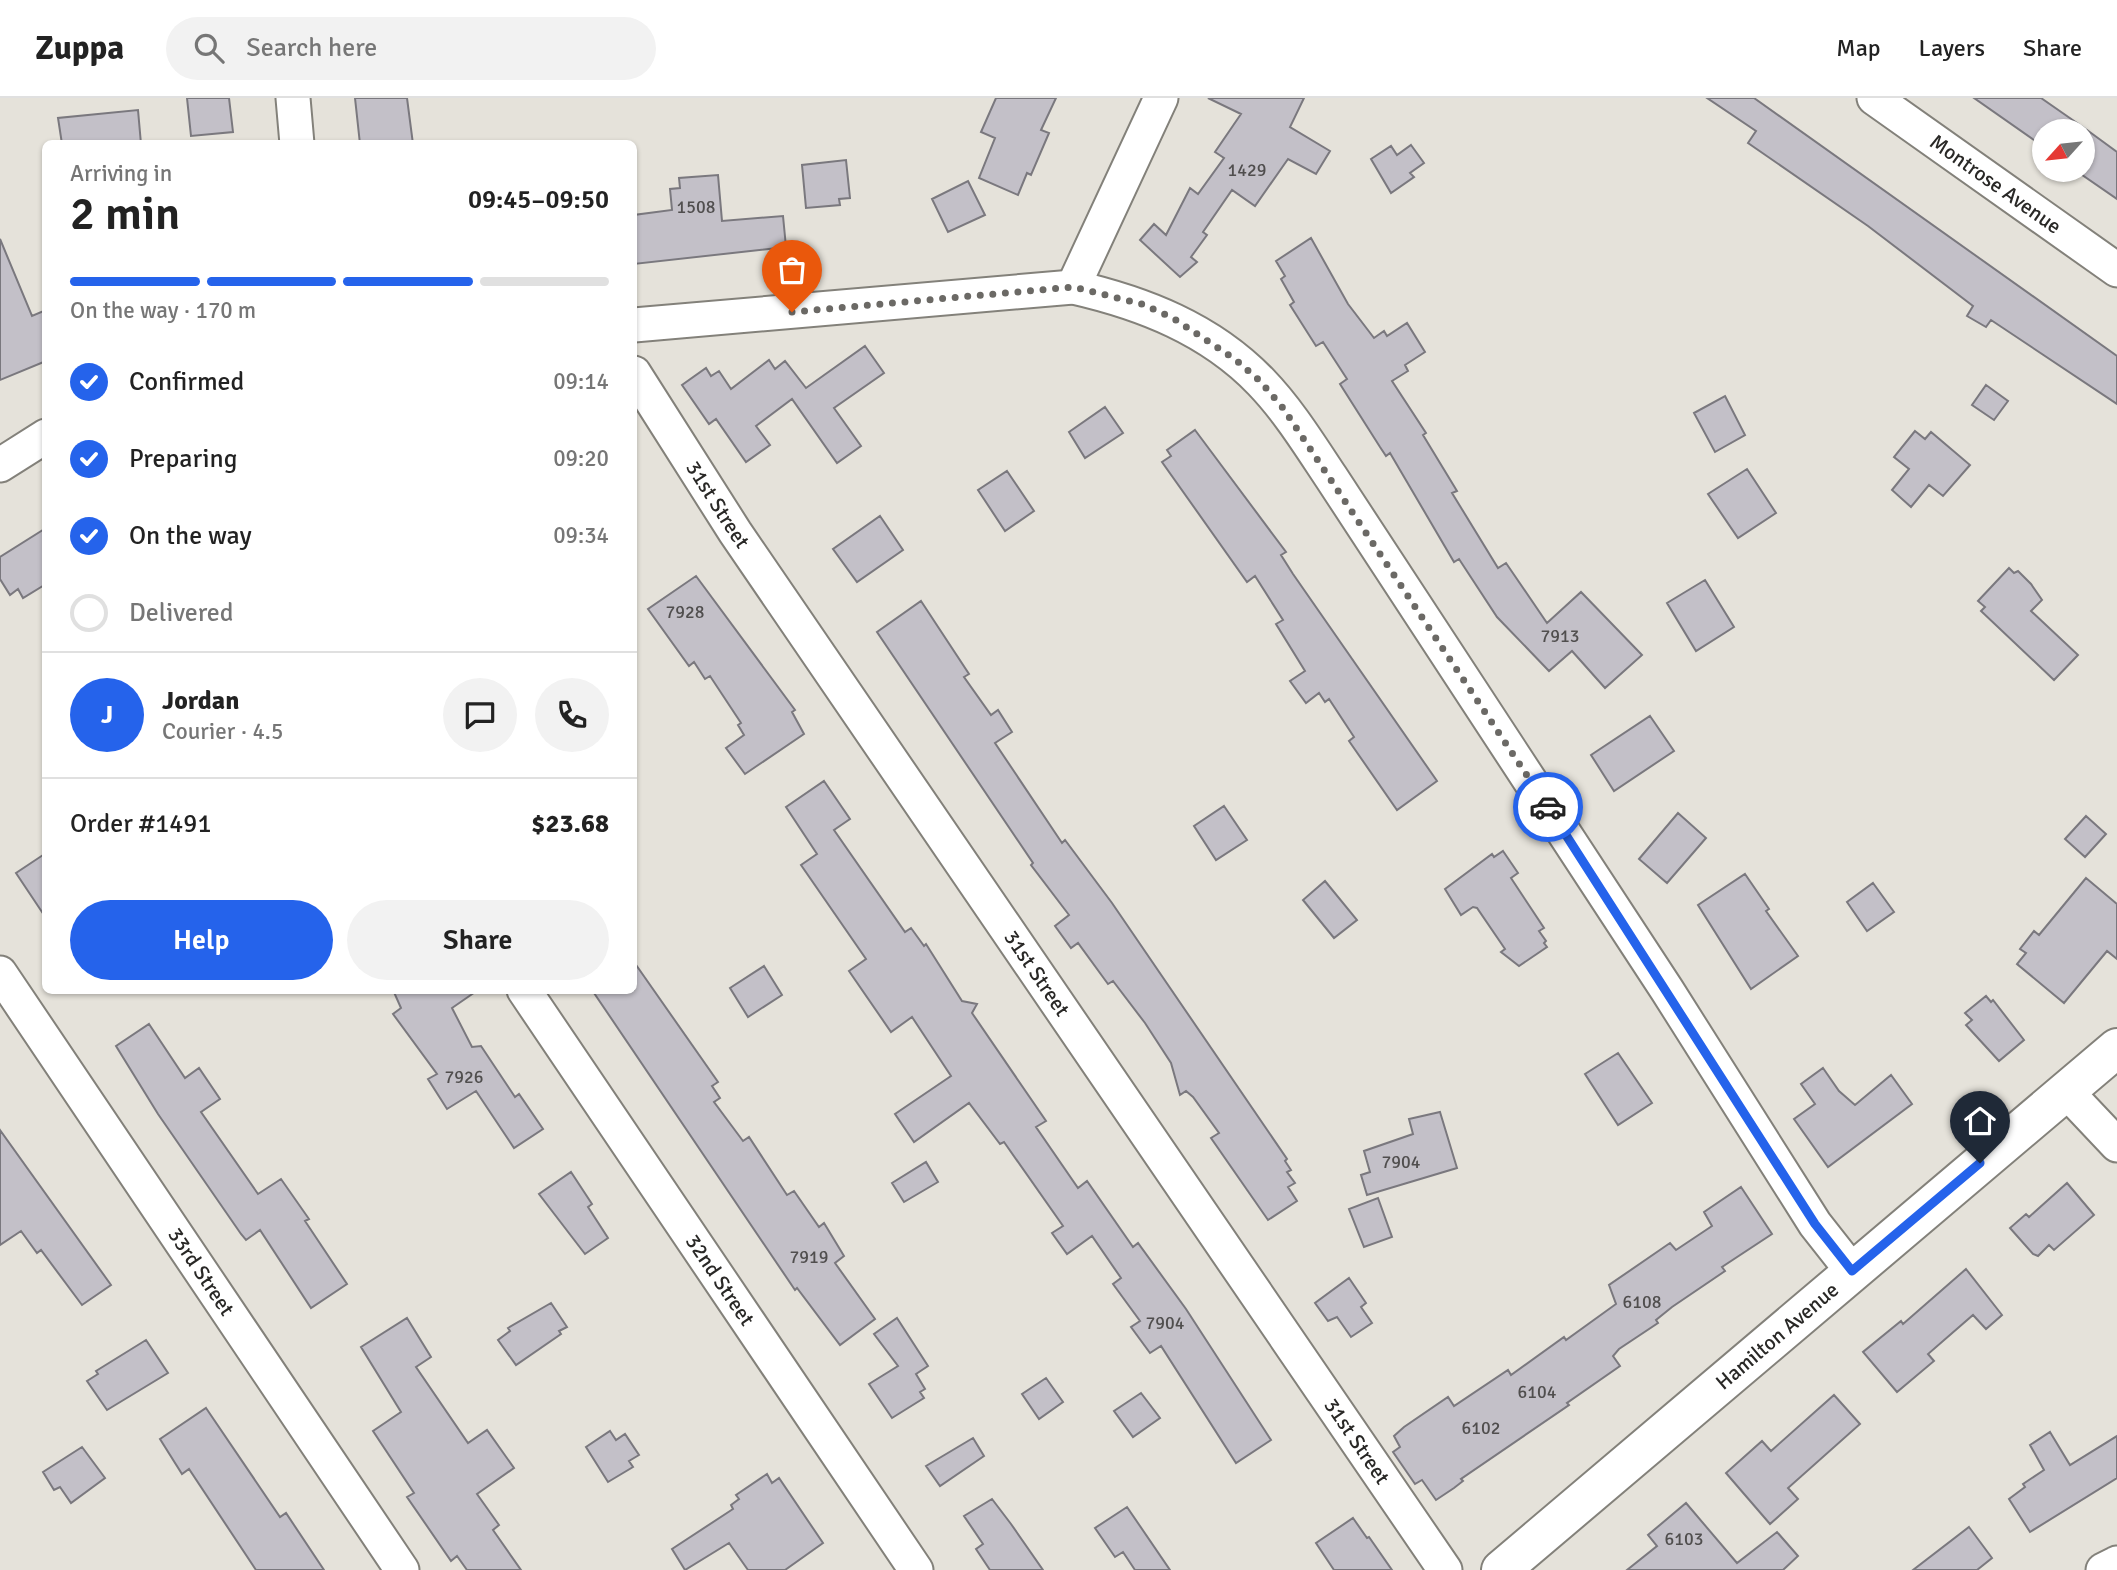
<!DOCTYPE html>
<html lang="en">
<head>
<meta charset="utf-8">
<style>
	:root { --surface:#fff; --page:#f2f2f2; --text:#222; --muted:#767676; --line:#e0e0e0; --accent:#2563eb }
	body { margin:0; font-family:Signika,sans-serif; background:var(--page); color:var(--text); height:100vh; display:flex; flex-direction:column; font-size:26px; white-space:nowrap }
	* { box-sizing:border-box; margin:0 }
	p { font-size:23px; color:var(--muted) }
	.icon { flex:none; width:38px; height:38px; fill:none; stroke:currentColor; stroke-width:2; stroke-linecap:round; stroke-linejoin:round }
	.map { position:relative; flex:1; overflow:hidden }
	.sheet { position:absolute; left:42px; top:42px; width:595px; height:854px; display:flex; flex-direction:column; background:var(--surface); border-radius:10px; box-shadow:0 2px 5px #0004 }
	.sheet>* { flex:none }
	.needle { width:46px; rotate:243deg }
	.tools { position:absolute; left:2032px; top:21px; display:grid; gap:14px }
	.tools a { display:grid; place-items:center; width:63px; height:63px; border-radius:50%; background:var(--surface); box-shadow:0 2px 5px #0004; font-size:35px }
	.pin { position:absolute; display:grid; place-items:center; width:60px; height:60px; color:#fff; margin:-72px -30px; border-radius:50% 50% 50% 0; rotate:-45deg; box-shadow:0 0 7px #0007 }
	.pin .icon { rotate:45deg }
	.courier { position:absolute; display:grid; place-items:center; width:70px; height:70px; margin:-35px; border:5px solid #2563eb; border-radius:50%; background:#fff; color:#222; box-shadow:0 2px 9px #0007 }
	.overview em { font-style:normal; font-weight:600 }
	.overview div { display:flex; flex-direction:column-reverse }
	.overview { display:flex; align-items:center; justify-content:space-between; height:119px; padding:0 28px }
	h1 { font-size:46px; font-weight:600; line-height:52px }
	.bar { display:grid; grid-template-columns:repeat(4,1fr); gap:10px 7px; align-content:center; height:84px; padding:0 28px }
	.bar i { height:9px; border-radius:5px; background:var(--line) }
	.bar .selected { background:var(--accent) }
	.bar p { grid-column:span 4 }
	.line { display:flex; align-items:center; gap:18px; padding:0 28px; border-top:2px solid var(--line) }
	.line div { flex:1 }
	.round { display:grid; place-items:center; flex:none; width:74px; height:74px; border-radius:37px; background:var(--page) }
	ol { padding:0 28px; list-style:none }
	li { display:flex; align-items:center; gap:21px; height:77px }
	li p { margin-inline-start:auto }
	li .icon { padding:7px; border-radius:50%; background:var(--accent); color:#fff; stroke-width:4 }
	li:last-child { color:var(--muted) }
	li i { width:38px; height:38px; border:4px solid var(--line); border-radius:50% }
	.button { display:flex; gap:14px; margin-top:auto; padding:14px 28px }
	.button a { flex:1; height:80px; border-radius:42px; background:var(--accent); color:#fff; font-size:28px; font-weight:600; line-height:80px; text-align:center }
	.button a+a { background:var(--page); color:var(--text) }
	header { display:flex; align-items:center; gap:42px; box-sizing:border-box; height:98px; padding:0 35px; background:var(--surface); border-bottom:2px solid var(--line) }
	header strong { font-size:33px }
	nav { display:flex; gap:38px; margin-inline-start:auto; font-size:24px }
	.search { width:490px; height:63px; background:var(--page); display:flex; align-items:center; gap:18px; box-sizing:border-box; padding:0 24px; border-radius:38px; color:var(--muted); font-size:26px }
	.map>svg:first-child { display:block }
</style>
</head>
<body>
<header>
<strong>Zuppa</strong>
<div class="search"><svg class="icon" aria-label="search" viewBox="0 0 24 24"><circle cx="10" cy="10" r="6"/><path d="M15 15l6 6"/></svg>Search here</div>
<nav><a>Map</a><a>Layers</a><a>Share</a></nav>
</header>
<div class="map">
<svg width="2117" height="1472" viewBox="0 0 2117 1472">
	<rect width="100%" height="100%" fill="#e5e2da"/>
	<path fill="#c3c0c8" stroke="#7a787e" stroke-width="2" d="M187 0H229L233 34 191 38Z
		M355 0H407L413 46H360Z
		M996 0H1056L1041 32 1049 35 1031 77 1027 75 1018 97 979 80 995 40 981 34Z
		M1208 0H1304L1290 29 1330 53 1316 76 1288 61 1255 108 1232 92 1203 134 1207 137 1191 159 1197 164 1180 179 1140 142 1154 126 1166 137 1190 90 1198 96 1224 60 1215 54 1241 16Z
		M1707 0H1754L2117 258V306L1991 222 1986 229 1967 218 1973 208 1868 128 1748 45 1756 33Z
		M1974 0H2041L2087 32 2117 54V101L2075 72H2082V33H2044V49Z
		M138 12 141 46H62L58 20Z
		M1411 47 1424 65 1410 75 1414 79 1391 95 1371 61 1391 48 1397 57Z
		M846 62 850 100 839 101 840 107 806 110 802 67Z
		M718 77 722 123 783 118 786 149 634 166V117L672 112 670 91 680 90 679 80Z
		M968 83 985 117 948 134 932 101Z
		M1311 140 1348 206 1374 240 1384 233 1387 238 1407 225 1425 254 1405 267 1408 273 1392 283 1426 335 1423 337 1457 393 1452 395 1498 470 1506 465 1547 525 1581 494 1642 557 1605 590 1572 553 1549 573 1497 519 1459 461 1454 464 1390 355 1386 358 1380 349 1340 286 1347 281 1323 244 1316 248 1290 207 1294 204 1281 181 1285 178 1276 163Z
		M0 141 32 218 46 212V263L0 282Z
		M865 248 884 275 834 310 861 348 837 365 792 301 756 328 770 347 746 364 716 321 709 326 682 287 706 270 711 278 719 273 731 291 769 262 775 271 785 263 806 290Z
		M1986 287 2008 303 1994 322 1972 307Z
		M1725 298 1745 337 1715 354 1694 315Z
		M1105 309 1123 335 1085 360 1069 334Z
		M1195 332 1286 454 1281 457 1293 476 1437 683 1397 712 1349 643 1354 639 1329 601 1325 604 1319 595 1306 605 1290 583 1305 573 1276 526 1283 522 1255 478 1247 484 1162 364 1171 358 1167 352Z
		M1915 333 1925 341 1931 334 1970 367 1943 398 1929 387 1911 409 1892 392 1909 371 1894 359Z
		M1747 371 1776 415 1738 440 1708 396Z
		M1007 373 1034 413 1005 433 978 392Z
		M880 418 903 452 857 484 833 451Z
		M46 430V486L23 500 18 491 10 497 0 481V459Z
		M2009 470 2014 475 2018 473 2031 486 2042 502 2031 513 2078 557 2054 582 1981 513 1985 509 1978 503Z
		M696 478 795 612 792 614 804 636 745 676 726 650 744 637 738 627 741 625 710 578 705 581 694 564 689 568 648 511Z
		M1705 482 1734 529 1696 553 1667 505Z
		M921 503 969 576 964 579 991 617 998 612 1012 634 995 645 1062 745 1065 742 1112 805 1287 1061 1285 1063 1291 1072 1287 1074 1295 1085 1288 1089 1297 1103 1268 1122 1211 1040 1219 1035 1193 999 1186 993 1180 997 1171 965 1145 925 1113 883 1108 886 1078 845 1071 850 1055 828 1069 817 1031 767 1033 765 877 534Z
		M1650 618 1674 653 1614 693 1591 657Z
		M824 683 850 721 834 732 905 834 911 830 924 848 926 846 962 903 977 906 972 915 1046 1023 1036 1029 1078 1090 1087 1083 1133 1149 1138 1145 1186 1211 1271 1342 1236 1365 1161 1248 1150 1255 1131 1229 1140 1223 1113 1186 1121 1180 1092 1138 1067 1156 1052 1135 1063 1128 1004 1044 1000 1046 969 1005 914 1044 895 1016 951 978 912 919 891 934 849 873 866 861 801 767 817 756 786 709Z
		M1224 708 1247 742 1216 762 1194 728Z
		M1678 715 1706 740 1667 785 1639 761Z
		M2086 718 2106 736 2085 759 2065 741Z
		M1503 753 1518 775 1511 780 1544 830 1539 833 1546 843 1544 845 1547 849 1519 868 1501 854 1505 851 1477 810 1473 809 1461 817 1445 791 1492 756 1494 759Z
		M46 755V820L16 775Z
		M1745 776 1769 811 1766 813 1798 858 1751 891 1698 807Z
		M2086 780 2117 806V861L2107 853 2064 905 2017 866 2026 855 2020 851 2034 833 2039 837Z
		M1325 783 1357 822 1334 840 1303 802Z
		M1873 785 1894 814 1867 833 1847 804Z
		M634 864 718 984 712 988 720 1000 714 1004 743 1043 749 1039 787 1097 794 1093 819 1129 824 1125 844 1158 835 1165 875 1221 840 1247 797 1190 795 1192 592 892H634Z
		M764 868 782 897 748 919 730 890Z
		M393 892H478L452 910 472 949 481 948 515 999 519 996 543 1031 514 1050 476 993 447 1011 428 981 437 976 393 916 401 910Z
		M1986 898 1991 904 1993 902 2024 942 1999 963 1966 927 1972 922 1965 915Z
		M149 926 185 980 199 970 220 1001 201 1014 258 1096 281 1081 309 1121 305 1123 347 1186 311 1210 260 1132 246 1142 241 1136 158 1016 116 948Z
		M1618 955 1652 1005 1618 1027 1585 976Z
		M1823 970 1839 993 1855 1007 1891 977 1912 1006 1828 1069 1794 1021 1815 1006 1801 986Z
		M1440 1014 1457 1070 1367 1097 1361 1077 1370 1074 1364 1053 1413 1036 1409 1021Z
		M0 1032 111 1187 82 1207 41 1152 37 1155 21 1133 0 1147Z
		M926 1064 938 1084 904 1104 892 1085Z
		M571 1074 592 1106 588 1109 608 1140 585 1156 539 1096Z
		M2067 1085 2094 1117 2054 1152 2049 1147 2038 1158 2033 1156 2010 1130 2026 1116 2029 1119Z
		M1741 1089 1772 1136 1722 1169 1725 1173 1672 1209 1656 1222 1658 1225 1619 1251 1613 1258 1620 1268 1567 1305 1569 1307 1461 1381 1463 1383 1454 1390 1436 1402 1422 1382 1415 1386 1393 1354 1400 1349 1394 1338 1404 1329 1448 1299 1454 1308 1508 1272 1511 1277 1564 1239 1566 1242 1616 1206 1609 1187 1670 1145 1676 1152 1712 1128 1704 1114Z
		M1378 1100 1392 1139 1364 1149 1349 1111Z
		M1966 1171 2002 1217 1986 1231 1973 1217 1928 1256 1934 1263 1897 1294 1863 1254 1901 1223 1903 1226Z
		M1349 1180 1366 1205 1361 1209 1372 1225 1351 1239 1337 1219 1328 1223 1315 1205Z
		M551 1205 567 1229 559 1233 561 1236 516 1267 498 1242 510 1233 508 1230Z
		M407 1220 431 1259 416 1269 468 1345 487 1332 514 1370 477 1396 499 1427 493 1432 521 1472H467L457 1458 451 1463 407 1399 414 1395 373 1333 401 1314 361 1249Z
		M897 1220 928 1268 916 1276 925 1291 920 1294 924 1300 892 1320 869 1286 898 1268 874 1236Z
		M146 1242 168 1275 107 1312 87 1283 98 1276 96 1273Z
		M1046 1280 1063 1304 1039 1321 1022 1296Z
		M1141 1295 1160 1320 1133 1339 1114 1313Z
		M1834 1297 1860 1326 1788 1390 1798 1401 1770 1426 1726 1375 1762 1343 1771 1353Z
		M206 1310 280 1419 286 1415 324 1472H256L189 1371 182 1376 160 1341Z
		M610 1333 616 1342 625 1336 639 1357 629 1363 633 1369 608 1384 586 1349Z
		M2050 1334 2070 1367 2117 1338V1380L2030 1434 2009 1401 2025 1389 2023 1386 2044 1372 2030 1347Z
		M973 1340 984 1358 940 1388 926 1368Z
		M82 1349 105 1380 71 1405 60 1389 54 1392 43 1374Z
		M767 1376 772 1385 779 1380 823 1445 785 1472H748L729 1445 685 1472 672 1451 733 1411 731 1407 739 1401 736 1397Z
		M992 1401 1011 1426 1043 1472H990L976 1451 983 1446 964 1418Z
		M1686 1405 1737 1465 1777 1434 1798 1458 1783 1472H1627L1657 1448 1648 1437Z
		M1127 1409 1170 1472H1135L1123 1454 1115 1459 1095 1430Z
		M1353 1420 1367 1440 1369 1439 1392 1472H1334L1316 1445Z
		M1969 1429 1992 1460 1977 1472H1913Z"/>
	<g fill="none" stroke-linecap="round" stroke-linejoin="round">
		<g stroke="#83817a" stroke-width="37">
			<g id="minor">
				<path d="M293 0 297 46"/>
				<path id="s1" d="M1874 0 2117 172"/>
				<path d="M1073 189 1161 0"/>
				<path d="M634 227 1073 189C1143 205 1210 231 1261 284 1288 312 1309 346 1331 379L1667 892 1815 1126 1852 1173"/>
				<path id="s2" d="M634 275 735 434 1445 1472"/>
				<path d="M0 367 46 338"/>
				<path id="s3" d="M0 875 402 1472"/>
				<path id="s4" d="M524 892 916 1472"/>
				<path d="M2066 993 2117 1047"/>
				<path d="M2103 1472 2117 1465"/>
			</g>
		</g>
		<g stroke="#83817a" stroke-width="42">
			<g id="tertiary">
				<path id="s5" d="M1501 1472 2117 950"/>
			</g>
		</g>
		<use href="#minor" stroke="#fff" stroke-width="33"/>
		<use href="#tertiary" stroke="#fff" stroke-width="38"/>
	</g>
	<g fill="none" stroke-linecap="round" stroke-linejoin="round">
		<path stroke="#6b6965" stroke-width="7" stroke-dasharray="0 12.6" d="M792 214 1073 189 1142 206 1173 220 1236 262 1260 283 1283 310 1548 709"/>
		<path stroke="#2563eb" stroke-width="9" d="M1548 709 1815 1126 1852 1173 1980 1065"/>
	</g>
	<g text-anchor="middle" stroke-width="5" stroke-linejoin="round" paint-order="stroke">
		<g font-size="18" fill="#504e4e">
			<text x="1247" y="78">1429</text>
			<text x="696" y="115">1508</text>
			<text x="685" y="520">7928</text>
			<text x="1560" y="544">7913</text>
			<text x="464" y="985">7926</text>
			<text x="1401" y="1070">7904</text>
			<text x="809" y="1165">7919</text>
			<text x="1642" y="1210">6108</text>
			<text x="1165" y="1231">7904</text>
			<text x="1537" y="1300">6104</text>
			<text x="1481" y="1336">6102</text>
			<text x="1684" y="1447">6103</text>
		</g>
		<g font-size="21" fill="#292826" stroke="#fff">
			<text dy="7" stroke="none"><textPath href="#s1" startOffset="149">Montrose Avenue</textPath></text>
			<text dy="7" stroke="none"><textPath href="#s2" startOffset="156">31st Street</textPath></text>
			<text dy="7" stroke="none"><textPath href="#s2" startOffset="723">31st Street</textPath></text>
			<text dy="7" stroke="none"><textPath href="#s3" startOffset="360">33rd Street</textPath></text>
			<text dy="7" stroke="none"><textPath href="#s4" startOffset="350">32nd Street</textPath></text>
			<text dy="7" stroke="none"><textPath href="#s5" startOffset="362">Hamilton Avenue</textPath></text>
			<text dy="7" stroke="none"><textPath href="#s2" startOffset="1290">31st Street</textPath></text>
		</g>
	</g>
</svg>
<div class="tools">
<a><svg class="needle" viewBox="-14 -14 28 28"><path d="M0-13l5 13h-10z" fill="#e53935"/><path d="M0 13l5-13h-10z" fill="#767676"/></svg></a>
</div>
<div class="pin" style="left:792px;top:214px;background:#ea580c"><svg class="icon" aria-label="bag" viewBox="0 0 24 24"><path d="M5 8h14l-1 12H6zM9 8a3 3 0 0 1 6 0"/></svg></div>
<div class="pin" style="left:1980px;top:1065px;background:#1f2937"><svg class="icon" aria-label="home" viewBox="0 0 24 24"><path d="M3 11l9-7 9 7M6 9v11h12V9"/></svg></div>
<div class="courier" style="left:1548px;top:709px"><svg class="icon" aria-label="car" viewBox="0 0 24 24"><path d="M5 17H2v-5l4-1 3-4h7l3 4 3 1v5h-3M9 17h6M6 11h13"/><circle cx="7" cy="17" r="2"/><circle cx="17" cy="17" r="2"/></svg></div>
<section class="sheet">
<div class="overview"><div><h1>2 min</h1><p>Arriving in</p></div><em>09:45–09:50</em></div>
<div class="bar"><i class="selected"></i><i class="selected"></i><i class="selected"></i><i></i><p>On the way · 170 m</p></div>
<ol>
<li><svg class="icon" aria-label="check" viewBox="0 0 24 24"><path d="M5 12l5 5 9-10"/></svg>Confirmed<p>09:14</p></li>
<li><svg class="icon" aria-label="check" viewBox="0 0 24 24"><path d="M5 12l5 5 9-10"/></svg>Preparing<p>09:20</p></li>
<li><svg class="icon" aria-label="check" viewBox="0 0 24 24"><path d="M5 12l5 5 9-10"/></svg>On the way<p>09:34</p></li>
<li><i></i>Delivered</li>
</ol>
<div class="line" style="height:126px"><b class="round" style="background:var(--accent);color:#fff">J</b><div><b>Jordan</b><p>Courier · 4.5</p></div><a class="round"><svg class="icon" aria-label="chat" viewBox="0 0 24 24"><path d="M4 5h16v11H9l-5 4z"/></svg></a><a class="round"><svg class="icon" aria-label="phone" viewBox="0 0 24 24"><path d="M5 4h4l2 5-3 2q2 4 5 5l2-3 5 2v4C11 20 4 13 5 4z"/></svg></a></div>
<div class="line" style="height:91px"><div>Order #1491</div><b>$23.68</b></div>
<div class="button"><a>Help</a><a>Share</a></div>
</section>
</div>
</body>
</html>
